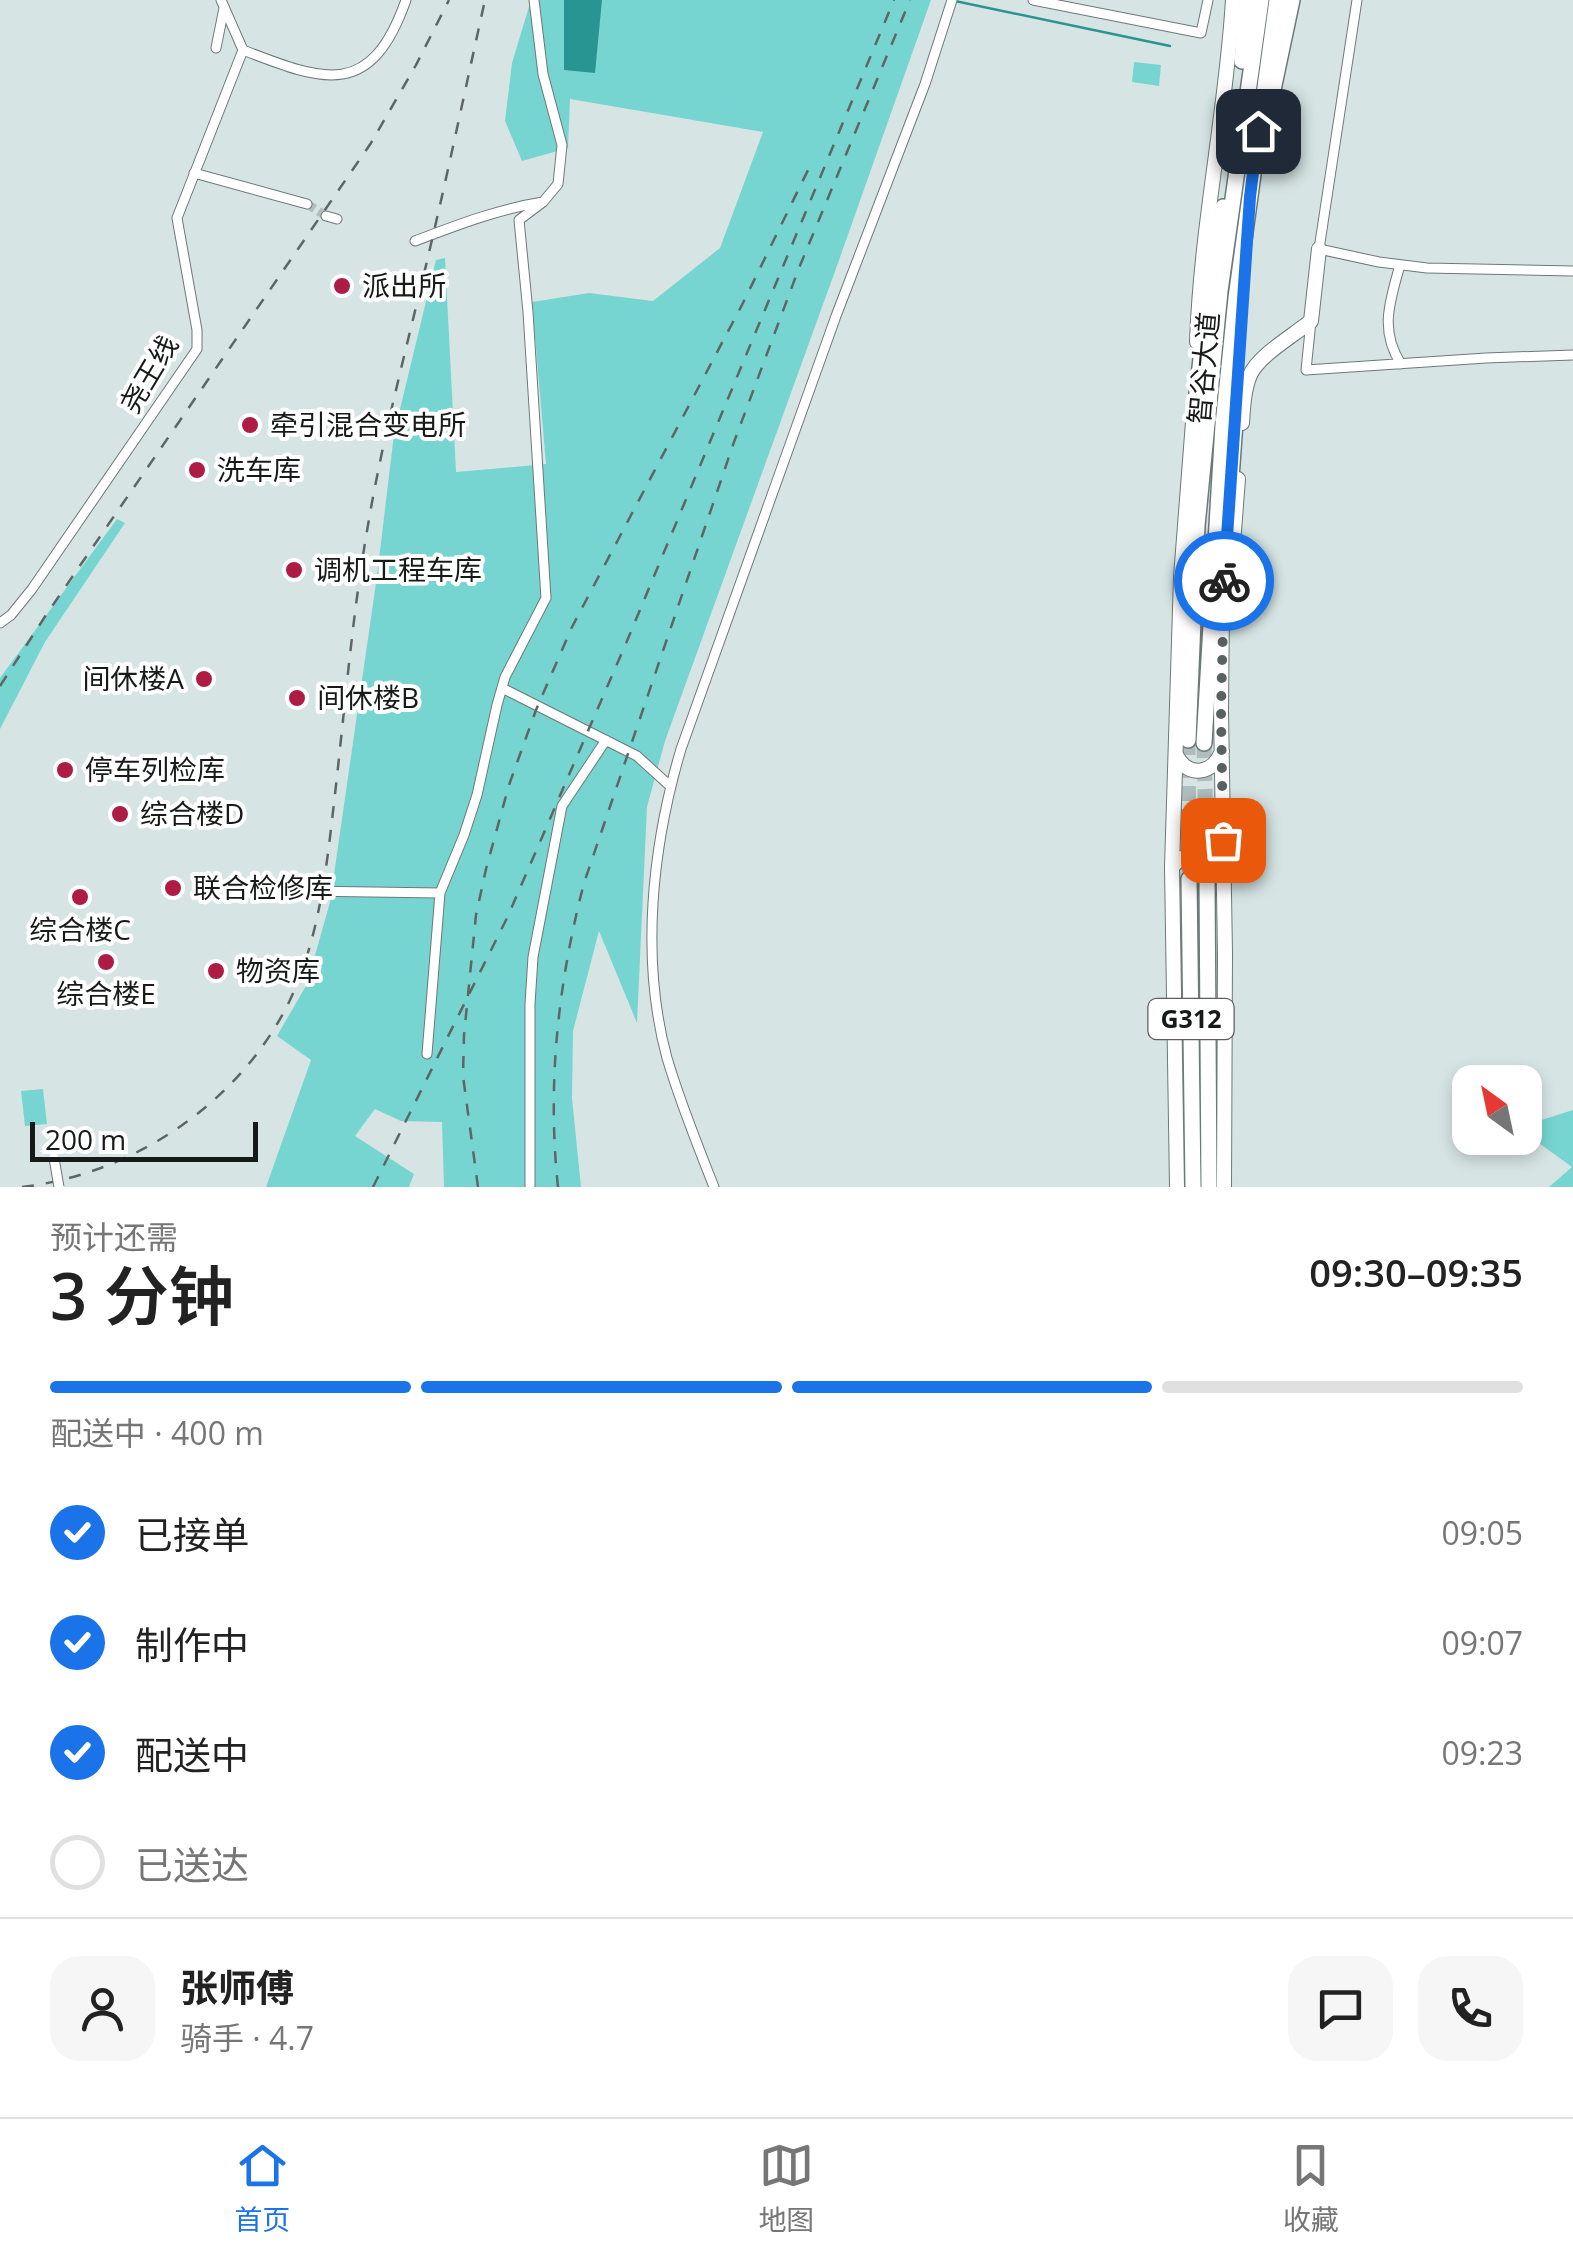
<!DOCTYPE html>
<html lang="zh">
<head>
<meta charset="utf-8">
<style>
	:root { --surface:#fff; --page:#f6f6f6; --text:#222; --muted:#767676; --line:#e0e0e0; --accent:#1a73e8 }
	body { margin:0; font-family:"Open Sans","Noto Sans SC",sans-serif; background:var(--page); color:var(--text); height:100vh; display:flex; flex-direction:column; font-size:38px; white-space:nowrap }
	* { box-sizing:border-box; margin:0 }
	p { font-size:32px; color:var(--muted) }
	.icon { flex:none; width:55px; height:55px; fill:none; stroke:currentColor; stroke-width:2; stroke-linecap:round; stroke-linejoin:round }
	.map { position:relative; height:1187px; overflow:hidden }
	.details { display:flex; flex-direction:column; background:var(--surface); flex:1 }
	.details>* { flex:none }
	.needle { width:65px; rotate:327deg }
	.tools { position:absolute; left:1452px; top:1065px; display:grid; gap:20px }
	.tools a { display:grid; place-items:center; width:90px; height:90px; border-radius:20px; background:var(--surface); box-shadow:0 5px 15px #0003; font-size:50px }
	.scale { position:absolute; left:30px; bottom:25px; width:228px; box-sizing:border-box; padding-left:10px; border:5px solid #161b1a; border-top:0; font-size:28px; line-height:35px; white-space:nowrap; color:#161b1a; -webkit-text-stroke:8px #fff; paint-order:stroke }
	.pin { position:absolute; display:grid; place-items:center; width:85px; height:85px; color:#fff; margin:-42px; border-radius:20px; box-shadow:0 5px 15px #0006 }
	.courier { position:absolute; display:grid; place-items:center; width:100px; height:100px; margin:-50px; border:8px solid #1a73e8; border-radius:50%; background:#fff; color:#222; box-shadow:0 2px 12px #0007 }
	.headline em { font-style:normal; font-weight:600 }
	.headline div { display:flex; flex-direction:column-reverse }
	.headline { display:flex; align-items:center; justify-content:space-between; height:170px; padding:0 50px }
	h1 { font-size:65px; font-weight:600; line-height:75px }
	.bar { display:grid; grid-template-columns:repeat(4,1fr); gap:15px 10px; align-content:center; height:120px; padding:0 50px }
	.bar i { height:12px; border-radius:8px; background:var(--line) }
	.bar .on { background:var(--accent) }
	.bar p { grid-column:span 4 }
	.line { display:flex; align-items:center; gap:25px; padding:0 50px; border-top:2px solid var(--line) }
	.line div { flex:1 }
	.round { display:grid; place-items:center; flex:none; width:105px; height:105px; border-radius:30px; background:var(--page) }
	ol { padding:0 50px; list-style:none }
	li { display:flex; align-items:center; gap:30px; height:110px }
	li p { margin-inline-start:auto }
	li .icon { padding:10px; border-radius:50%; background:var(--accent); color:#fff; stroke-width:4 }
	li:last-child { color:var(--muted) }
	li i { width:55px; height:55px; border:5px solid var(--line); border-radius:50% }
	.dock { display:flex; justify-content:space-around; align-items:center; height:140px; border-top:2px solid var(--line); background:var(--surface); font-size:28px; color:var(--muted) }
	.dock a { display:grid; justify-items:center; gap:5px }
	.dock .on { color:var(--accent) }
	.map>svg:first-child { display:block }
</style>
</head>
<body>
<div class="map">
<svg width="1573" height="1187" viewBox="0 0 1573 1187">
	<rect width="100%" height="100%" fill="#d6e5e4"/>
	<path fill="#77d5d1" d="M531 0H931L838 263 665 741 647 807 637 1023 599 931 573 1031 572 1098 581 1187H444L442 1122 401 1121 375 1109 355 1136 414 1174 409 1187H266L311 1060 277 1036 307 984 330 902 377 576 394 434 436 260 445 258 456 472 546 464 532 302 589 293 653 301 720 248 763 132 570 99 568 148 522 161 505 121 512 63Z
		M1134 62 1161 65 1159 86 1132 82Z
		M117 519 125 523 45 642 0 729V678Z
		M43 1089 47 1124 25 1126 21 1091Z
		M1573 1110V1187H1549L1572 1167 1525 1133 1535 1122Z"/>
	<path fill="#299592" d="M564 0H602L595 73 564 70Z"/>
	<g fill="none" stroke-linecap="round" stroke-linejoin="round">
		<path stroke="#299592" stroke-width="2.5" d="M955 1 1170 46"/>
		<path stroke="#b0bdbc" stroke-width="9" stroke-dasharray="9 4.5" stroke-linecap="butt" d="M307 204 326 216"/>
		<path stroke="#b0bdbc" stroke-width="15" stroke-dasharray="15 8" stroke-linecap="butt" d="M1188 740 1189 879
			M1204 743 1207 878"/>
		<g stroke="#6c7978" stroke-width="11">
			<path id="minor" d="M1033 0 1201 33 1208 0
				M1357 0 1319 249 1379 262 1427 268 1573 271
				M216 48 224 8
				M243 50C325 82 371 99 406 0
				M194 173 307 204
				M326 216 337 219
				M415 241C457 225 498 209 543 202L558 184 562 145 543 74 534 0
				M1400 265C1390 301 1379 330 1401 364
				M1311 321 1306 370 1486 358 1573 355
				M0 623 11 615 32 589 197 349V330L177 218 243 50 221 0
				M502 688 637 756 670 786
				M304 891 440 893
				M427 1054 440 893 464 835 477 795 497 705 505 677 546 598 528 312 519 220 543 202
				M530 1187V1004L533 957 562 806 606 740
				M714 1187C697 1144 680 1102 667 1058 640 959 652 847 681 749L836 316 925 84 952 0"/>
		</g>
		<g stroke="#6c7978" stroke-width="16">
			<path id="primary" d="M1197 342C1201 227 1226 114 1233 0
				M1242 423C1243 407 1244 389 1250 375 1259 355 1293 336 1311 321L1319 249
				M1176 755C1188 778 1213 775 1222 751
				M1172 867C1188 849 1208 849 1224 866
				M1177 1187 1172 867 1181 577 1194 409
				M1224 1187 1225 954 1221 711 1222 606 1234 531 1238 479"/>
		</g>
		<g stroke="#6c7978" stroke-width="18">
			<path id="trunk" d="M1242 61 1247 0
				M1273 90 1292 0
				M1194 420 1215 236 1223 207
				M1230 492 1238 380
				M1188 740 1197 526 1220 291 1261 0
				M1204 743 1223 425 1236 298 1277 0
				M1207 878 1209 1187
				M1189 879 1193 1187"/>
		</g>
		<use href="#minor" stroke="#fff" stroke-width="9"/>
		<use href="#primary" stroke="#fff" stroke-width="14"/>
		<use href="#trunk" stroke="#fff" stroke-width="15"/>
		<path stroke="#5e6665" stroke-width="2.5" stroke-dasharray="12 12" stroke-linecap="butt" d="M0 686 46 615 371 143 416 65 449 0
			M22 1187C134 1174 241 1102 290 1000 320 936 327 864 335 794 345 707 352 618 367 531 383 434 409 339 431 244 450 163 467 81 485 0
			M373 1187 507 918 627 641 894 0
			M478 1187 463 1076 464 1035 476 915 486 869 509 785 536 710 572 627 743 303 809 168
			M558 1187C547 1084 558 983 584 883L734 442 799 268 910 0"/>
		<g stroke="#6c7978" stroke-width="11" stroke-linecap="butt">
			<path id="minor-bridge" d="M54 1158 59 1187"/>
		</g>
		<use href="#minor-bridge" stroke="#fff" stroke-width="9"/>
	</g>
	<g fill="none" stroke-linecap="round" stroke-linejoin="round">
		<path stroke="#596261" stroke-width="10" stroke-dasharray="0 18" d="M1223 840 1221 711 1224 581"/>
		<path stroke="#1a73e8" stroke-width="12" d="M1224 581 1250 197 1258 131"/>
	</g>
	<g fill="#ae1b45" stroke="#fff" stroke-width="4">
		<circle cx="342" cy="286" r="10"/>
		<circle cx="250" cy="425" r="10"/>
		<circle cx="197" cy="470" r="10"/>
		<circle cx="294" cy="570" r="10"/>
		<circle cx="204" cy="679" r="10"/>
		<circle cx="297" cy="698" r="10"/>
		<circle cx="65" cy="770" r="10"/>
		<circle cx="120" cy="814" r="10"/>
		<circle cx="173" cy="888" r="10"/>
		<circle cx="80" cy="897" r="10"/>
		<circle cx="106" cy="962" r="10"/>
		<circle cx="216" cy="971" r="10"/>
	</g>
	<g text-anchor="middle" stroke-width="8" stroke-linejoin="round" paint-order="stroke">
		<rect fill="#fff" stroke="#5c5f5f" stroke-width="2.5" x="1148.5" y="999" width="85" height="40" rx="8"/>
		<g font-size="25" font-weight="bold" fill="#161b1a">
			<text x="1191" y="1028">G312</text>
		</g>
		<g font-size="28" fill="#161b1a" stroke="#fff" text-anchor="start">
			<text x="362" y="296">派出所</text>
			<text x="270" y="435">牵引混合变电所</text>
			<text x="217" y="480">洗车库</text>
			<text x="314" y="580">调机工程车库</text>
			<text x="184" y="689" text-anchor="end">间休楼A</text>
			<text x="317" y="708">间休楼B</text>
			<text x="85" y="780">停车列检库</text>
			<text x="140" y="824">综合楼D</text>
			<text x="193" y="898">联合检修库</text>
			<text x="80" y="940" text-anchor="middle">综合楼C</text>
			<text x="236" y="981">物资库</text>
			<text x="106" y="1004" text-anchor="middle">综合楼E</text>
		</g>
		<g font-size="28" fill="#161b1a" stroke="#fff">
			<text transform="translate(1204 368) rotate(-85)" y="10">智谷大道</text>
			<text transform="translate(149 374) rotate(-59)" y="10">尧王线</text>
		</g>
	</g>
</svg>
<div class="tools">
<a><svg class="needle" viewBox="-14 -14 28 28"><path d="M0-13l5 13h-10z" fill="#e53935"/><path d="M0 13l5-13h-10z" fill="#767676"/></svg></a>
</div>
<div class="scale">200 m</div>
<div class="pin" style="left:1223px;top:840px;background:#ea580c"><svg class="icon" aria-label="bag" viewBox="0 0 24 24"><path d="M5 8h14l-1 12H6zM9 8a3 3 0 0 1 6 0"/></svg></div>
<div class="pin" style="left:1258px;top:131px;background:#1f2937"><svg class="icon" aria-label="home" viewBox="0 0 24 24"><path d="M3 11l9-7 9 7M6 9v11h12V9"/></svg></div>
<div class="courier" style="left:1224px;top:581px"><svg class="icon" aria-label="bike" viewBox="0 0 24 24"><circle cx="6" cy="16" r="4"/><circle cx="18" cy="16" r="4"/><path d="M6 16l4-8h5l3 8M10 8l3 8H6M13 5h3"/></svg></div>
</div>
<section class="details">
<div class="headline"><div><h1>3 分钟</h1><p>预计还需</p></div><em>09:30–09:35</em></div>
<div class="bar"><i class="on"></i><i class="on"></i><i class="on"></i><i></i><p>配送中 · 400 m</p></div>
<ol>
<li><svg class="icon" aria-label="check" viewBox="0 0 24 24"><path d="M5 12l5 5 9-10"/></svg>已接单<p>09:05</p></li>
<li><svg class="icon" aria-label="check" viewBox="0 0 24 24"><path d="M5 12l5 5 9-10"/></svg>制作中<p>09:07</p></li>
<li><svg class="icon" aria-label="check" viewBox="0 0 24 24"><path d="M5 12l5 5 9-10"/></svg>配送中<p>09:23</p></li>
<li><i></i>已送达</li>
</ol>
<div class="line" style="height:180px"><a class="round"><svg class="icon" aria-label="person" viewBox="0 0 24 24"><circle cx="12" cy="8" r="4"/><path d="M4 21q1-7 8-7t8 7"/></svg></a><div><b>张师傅</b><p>骑手 · 4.7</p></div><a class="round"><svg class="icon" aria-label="chat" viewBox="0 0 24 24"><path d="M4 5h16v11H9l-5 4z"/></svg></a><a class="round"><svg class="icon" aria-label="phone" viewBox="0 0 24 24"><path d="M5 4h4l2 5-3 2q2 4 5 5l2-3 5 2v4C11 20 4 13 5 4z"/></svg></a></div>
</section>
<nav class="dock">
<a class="on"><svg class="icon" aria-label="home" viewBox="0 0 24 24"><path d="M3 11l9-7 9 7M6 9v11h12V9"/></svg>首页</a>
<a><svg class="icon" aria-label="map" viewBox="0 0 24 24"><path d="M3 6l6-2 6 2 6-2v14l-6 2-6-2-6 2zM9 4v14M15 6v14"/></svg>地图</a>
<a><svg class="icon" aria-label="saved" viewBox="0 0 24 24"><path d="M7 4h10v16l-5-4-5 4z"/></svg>收藏</a>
</nav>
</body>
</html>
